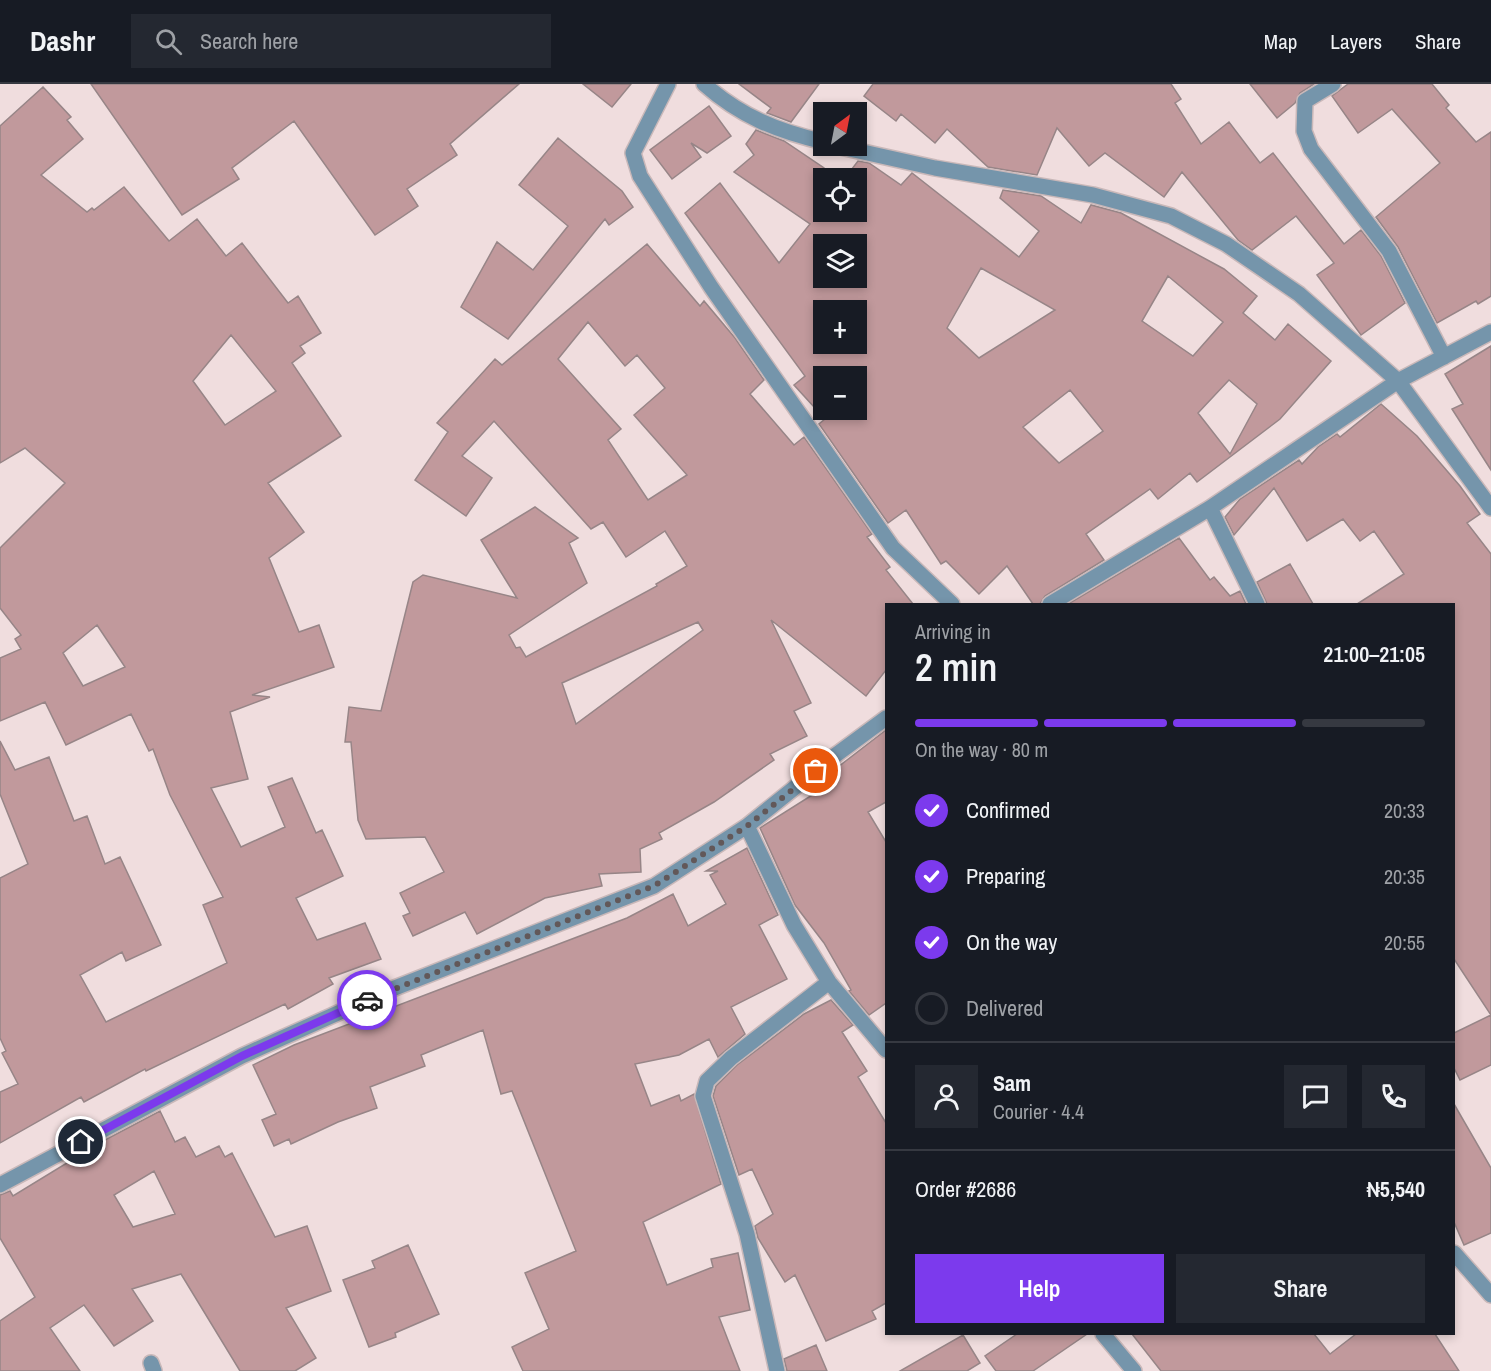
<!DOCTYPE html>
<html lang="en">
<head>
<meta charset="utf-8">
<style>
	:root { --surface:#171b24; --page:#242831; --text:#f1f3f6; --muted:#9ea1a6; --line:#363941; --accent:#7c3aed }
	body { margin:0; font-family:"Archivo Narrow",sans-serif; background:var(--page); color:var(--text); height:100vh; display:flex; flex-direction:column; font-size:22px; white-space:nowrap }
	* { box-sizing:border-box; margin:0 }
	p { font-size:20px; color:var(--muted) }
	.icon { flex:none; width:33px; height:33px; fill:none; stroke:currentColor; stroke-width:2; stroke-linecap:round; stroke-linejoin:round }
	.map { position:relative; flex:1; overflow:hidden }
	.details { position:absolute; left:885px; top:519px; width:570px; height:732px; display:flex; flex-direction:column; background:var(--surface); border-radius:0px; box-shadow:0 3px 9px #0003 }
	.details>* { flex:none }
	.needle { width:39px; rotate:32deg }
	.controls { position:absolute; left:813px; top:18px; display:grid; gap:12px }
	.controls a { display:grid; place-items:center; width:54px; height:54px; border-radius:0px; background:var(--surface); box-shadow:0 3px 9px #0003; font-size:30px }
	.pin { position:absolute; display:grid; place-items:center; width:51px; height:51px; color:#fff; margin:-26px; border:3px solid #fff; border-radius:50%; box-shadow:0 2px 6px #0007 }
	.courier { position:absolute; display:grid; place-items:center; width:60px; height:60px; margin:-30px; border:4px solid #7c3aed; border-radius:50%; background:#fff; color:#222; box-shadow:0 2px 8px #0007 }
	.summary em { font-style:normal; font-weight:600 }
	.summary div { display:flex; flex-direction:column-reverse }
	.summary { display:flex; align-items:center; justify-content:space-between; height:102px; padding:0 30px }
	h1 { font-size:39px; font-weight:600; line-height:45px }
	.bar { display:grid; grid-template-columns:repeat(4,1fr); gap:9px 6px; align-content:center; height:72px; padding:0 30px }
	.bar i { height:8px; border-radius:4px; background:var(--line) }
	.bar .current { background:var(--accent) }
	.bar p { grid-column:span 4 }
	.line { display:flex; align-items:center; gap:15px; padding:0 30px; border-top:2px solid var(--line) }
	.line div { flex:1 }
	.round { display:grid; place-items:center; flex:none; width:63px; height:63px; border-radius:0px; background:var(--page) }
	ol { padding:0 30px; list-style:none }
	li { display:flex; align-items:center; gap:18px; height:66px }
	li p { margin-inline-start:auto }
	li .icon { padding:6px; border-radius:50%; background:var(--accent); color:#fff; stroke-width:4 }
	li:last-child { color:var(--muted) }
	li i { width:33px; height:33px; border:3px solid var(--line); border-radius:50% }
	.action { display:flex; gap:12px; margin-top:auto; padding:12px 30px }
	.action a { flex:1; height:69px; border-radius:0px; background:var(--accent); color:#fff; font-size:24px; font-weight:600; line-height:69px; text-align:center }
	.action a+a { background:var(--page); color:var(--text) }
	header { display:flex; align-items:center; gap:36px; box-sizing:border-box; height:84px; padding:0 30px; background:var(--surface); border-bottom:2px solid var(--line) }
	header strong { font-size:28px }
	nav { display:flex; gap:33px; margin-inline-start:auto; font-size:21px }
	.search { width:420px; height:54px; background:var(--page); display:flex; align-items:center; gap:15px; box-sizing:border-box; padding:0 21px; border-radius:0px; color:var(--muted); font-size:22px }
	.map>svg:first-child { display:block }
</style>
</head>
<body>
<header>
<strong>Dashr</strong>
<div class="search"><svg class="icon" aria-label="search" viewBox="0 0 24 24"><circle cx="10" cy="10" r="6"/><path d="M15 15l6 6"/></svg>Search here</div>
<nav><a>Map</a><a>Layers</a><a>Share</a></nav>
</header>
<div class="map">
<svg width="1491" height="1287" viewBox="0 0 1491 1287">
	<rect width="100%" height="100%" fill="#f0ddde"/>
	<path fill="#c1999c" stroke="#978587" stroke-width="1.5" fill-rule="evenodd" d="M91 0H519L450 60 457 71 407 105 418 122 375 151 294 37 232 84 239 95 182 131Z
		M583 0H631L612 23Z
		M739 0H819L791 38 767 29 771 24Z
		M873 0H1171L1181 15 1175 19 1201 60 1229 38 1260 79 1273 69 1344 160 1361 146 1381 172 1405 219 1361 251 1317 191 1334 179 1296 132 1252 166 1238 156 1182 88 1164 113 1105 69 1089 82 1057 44 1037 91 988 83 947 45 935 59 901 30 896 37 864 12Z
		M1250 0H1314L1300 9 1295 19 1277 34Z
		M1348 0H1432L1449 21 1446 24 1476 58 1491 48V212L1478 220 1476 217 1437 239 1398 163 1376 133 1440 79 1392 25 1358 49 1332 12Z
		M43 3 71 33 67 36 83 55 41 91 87 128 92 124 94 126 124 103 169 157 197 135 226 172 242 159 288 219 298 212 321 249 300 262 305 269 292 279 341 352 268 399 304 448 269 474 299 548 319 541 334 583 252 611 270 613 230 628 248 695 211 704 241 763 285 743 268 703 292 694 316 749 322 746 343 792 296 814 317 856 365 839 381 875 329 894 333 900 288 925 285 920 146 987 145 985 84 1018 81 1013 0 1059V1008L18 1000 2 969 6 967 0 954V794L28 780 0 710V657L15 686 49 673 74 737 87 732 105 780 120 773 161 861 126 877 122 868 80 891 106 938 227 879 203 821 223 813 170 711 153 665 149 667 131 630 66 661 45 618 0 637V574L21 565 15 555 21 551 0 524V464L65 399 25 364 0 379V42ZM231 251 276 307 225 341 193 297ZM97 541 125 583 83 602 63 569Z
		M709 22 731 52 707 69 691 59 701 73 672 95 650 66Z
		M756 46 784 57 824 84V128H856V94H845L858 77 869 79 901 101 912 89 1019 173 1039 147 1000 114 1003 106 1041 112 1081 139 1091 121 1121 129 1224 185 1257 212 1243 229 1275 256 1288 240 1331 277 1280 335 1197 398 1190 389 1158 415 1150 405 1086 450 1104 476 1045 512 1040 520H1033L1007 482 979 510 946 477 941 480 906 426 888 439 819 340 825 335 794 301 805 292 685 129 720 99 779 179 810 140 734 88 754 71 746 60ZM824 160H856V194H824ZM981 184 1055 226 979 274 947 244ZM1168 192 1223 238 1193 272 1142 237ZM824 226H856V260H824ZM824 292H856V326H824ZM1229 296 1257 320 1230 370 1198 329ZM1070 306 1103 347 1059 379 1023 343Z
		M558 54 622 107 633 123 609 141 605 135 508 255 461 223 497 158 533 186 568 142 519 101Z
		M647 160 700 222 704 217 735 254 764 296 750 310 794 361 804 353 872 450 867 453 890 483 886 486 913 520H886V586L866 612 771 536 811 619 794 627 807 652 770 670 774 676 714 718 659 749 662 755 640 765 641 788 599 790 602 802 545 814 477 850 465 828 413 852 403 832 410 829 400 809 444 788 425 753 366 755 358 736 351 658H345L349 623 381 627 413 498 423 491 517 514 481 456 535 423 578 454 569 459 587 499 509 551 516 564 520 563 526 573 657 502 656 500 687 482 665 447 626 473 603 438 591 445 494 337 462 372 492 394 466 432 415 396 448 348 437 339 495 275 502 281ZM588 238 625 282 637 271 665 304 634 331 687 391 648 416 608 356 621 345 558 275ZM698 538 703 546 576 640 562 599Z
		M1491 262V386L1452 325 1463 320 1445 290Z
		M1381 320 1417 352 1460 402 1480 430 1467 439 1491 470V981L1460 996 1454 984V949L1491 931 1454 875V520H1357L1404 490 1374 447 1360 457 1343 435 1307 457 1274 404 1234 451 1225 433 1240 415 1299 376 1302 380 1318 363 1337 350 1340 353Z
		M1179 454 1210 496 1214 493 1230 512 1240 507 1246 520H1068Z
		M1290 480 1313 520H1267L1257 498Z
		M886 646V718L868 728 886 758V919L869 931 849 907 851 906 824 859 795 821 760 744 817 708 812 703Z
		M747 764 778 831 759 841 787 895 731 923 745 950 718 973 709 955 679 971 635 980 651 1022 679 1011 681 1017 694 1010 721 1100 643 1138 667 1201 713 1183 711 1175 738 1169 750 1226 719 1233 740 1287H523L512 1263 549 1245 525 1189 576 1167 512 1007 501 1010 483 946 421 971 425 982 370 1003 377 1024 338 1038 291 1060 289 1055 274 1062 262 1036 276 1030 253 981 294 961 627 834 673 810 688 842 726 820 710 791 718 787H706Z
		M831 916 853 941 842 948 867 987 858 993 886 1039V1219L872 1227 876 1235 826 1257 795 1191 785 1198 758 1154 755 1142 773 1130 752 1085 739 1091 713 1012 716 1002 737 981 804 930Z
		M1454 1020 1491 1084V1149L1464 1161 1454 1138Z
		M160 1027 175 1058 185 1053 196 1073 219 1062 225 1073 232 1069 275 1153 307 1142 331 1207 286 1224 316 1274 295 1287H240L181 1190 132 1205 153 1237 114 1262 84 1221 50 1244 80 1287H0V1237L35 1213 0 1154V1111L10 1107 13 1112 103 1057ZM154 1087 175 1130 133 1143 114 1111Z
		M408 1161 439 1230 395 1249 396 1253 369 1263 343 1196 375 1184 372 1177Z
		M1017 1250H1087L1033 1287H996L985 1272Z
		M1132 1250H1314L1330 1270 1356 1250H1435L1459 1287H1161Z
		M963 1251 980 1279 967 1287H900Z
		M816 1261 827 1287H787L784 1275Z"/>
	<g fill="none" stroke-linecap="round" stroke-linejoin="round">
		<g stroke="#c9b8b9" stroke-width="18">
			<path id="minor" d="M668 0 633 69 640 92 711 203 893 464 952 520
				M704 0C740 32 777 47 824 58
				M1333 0 1305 17 1304 47 1311 65 1389 167 1444 273
				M836 62 935 84 1093 111 1171 132 1226 160 1299 210 1398 297 1491 424
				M1210 424 1257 520
				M1050 520 1210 424 1398 297 1491 248
				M747 742 794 841 829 898 886 966
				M0 1101 242 972 387 907 654 802 747 742 833 673 886 634
				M1454 1169 1491 1211
				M1103 1250 1134 1287
				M151 1279 154 1287
				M777 1287 747 1150 703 1012 707 997 731 974 829 898"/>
		</g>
		<use href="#minor" stroke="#7595ab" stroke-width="15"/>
	</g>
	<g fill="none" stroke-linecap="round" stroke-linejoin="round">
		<path stroke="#625859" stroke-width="6" stroke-dasharray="0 10.8" d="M367 916 654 802 747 742 816 687"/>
		<path stroke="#7c3aed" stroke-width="8" d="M81 1058 242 972 367 916"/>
	</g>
</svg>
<div class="controls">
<a><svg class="needle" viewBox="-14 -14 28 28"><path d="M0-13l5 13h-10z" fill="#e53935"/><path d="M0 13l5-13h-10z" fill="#9ea1a6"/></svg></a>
<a><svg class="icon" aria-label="locate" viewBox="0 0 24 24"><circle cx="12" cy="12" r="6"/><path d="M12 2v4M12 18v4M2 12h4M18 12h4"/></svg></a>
<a><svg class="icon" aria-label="layers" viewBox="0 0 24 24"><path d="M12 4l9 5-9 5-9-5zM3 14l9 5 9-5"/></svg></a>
<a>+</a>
<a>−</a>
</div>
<div class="pin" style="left:816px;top:687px;background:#ea580c"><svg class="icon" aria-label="bag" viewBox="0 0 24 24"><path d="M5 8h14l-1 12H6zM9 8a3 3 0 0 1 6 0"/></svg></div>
<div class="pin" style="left:81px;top:1058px;background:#1f2937"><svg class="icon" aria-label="home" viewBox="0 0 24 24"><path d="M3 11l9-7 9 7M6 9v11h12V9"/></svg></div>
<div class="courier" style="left:367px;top:916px"><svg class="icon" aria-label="car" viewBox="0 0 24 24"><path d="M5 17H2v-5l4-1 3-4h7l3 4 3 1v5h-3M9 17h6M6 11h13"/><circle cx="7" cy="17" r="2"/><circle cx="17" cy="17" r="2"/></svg></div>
<section class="details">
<div class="summary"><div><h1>2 min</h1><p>Arriving in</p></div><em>21:00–21:05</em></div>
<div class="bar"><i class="current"></i><i class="current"></i><i class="current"></i><i></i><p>On the way · 80 m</p></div>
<ol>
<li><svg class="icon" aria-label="check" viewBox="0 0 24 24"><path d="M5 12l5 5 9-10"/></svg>Confirmed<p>20:33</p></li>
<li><svg class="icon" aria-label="check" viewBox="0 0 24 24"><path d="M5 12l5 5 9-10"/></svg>Preparing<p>20:35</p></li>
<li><svg class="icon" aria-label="check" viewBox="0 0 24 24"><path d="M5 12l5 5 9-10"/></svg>On the way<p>20:55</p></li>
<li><i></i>Delivered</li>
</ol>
<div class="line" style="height:108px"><a class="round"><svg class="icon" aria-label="person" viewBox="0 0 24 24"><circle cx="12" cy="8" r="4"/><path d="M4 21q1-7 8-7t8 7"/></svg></a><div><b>Sam</b><p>Courier · 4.4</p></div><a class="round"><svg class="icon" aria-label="chat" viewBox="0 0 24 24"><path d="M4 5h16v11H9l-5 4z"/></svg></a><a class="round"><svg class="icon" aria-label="phone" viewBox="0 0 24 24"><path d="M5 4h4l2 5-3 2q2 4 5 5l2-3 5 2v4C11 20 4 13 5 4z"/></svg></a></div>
<div class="line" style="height:78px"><div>Order #2686</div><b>₦5,540</b></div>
<div class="action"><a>Help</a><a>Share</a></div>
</section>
</div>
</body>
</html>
